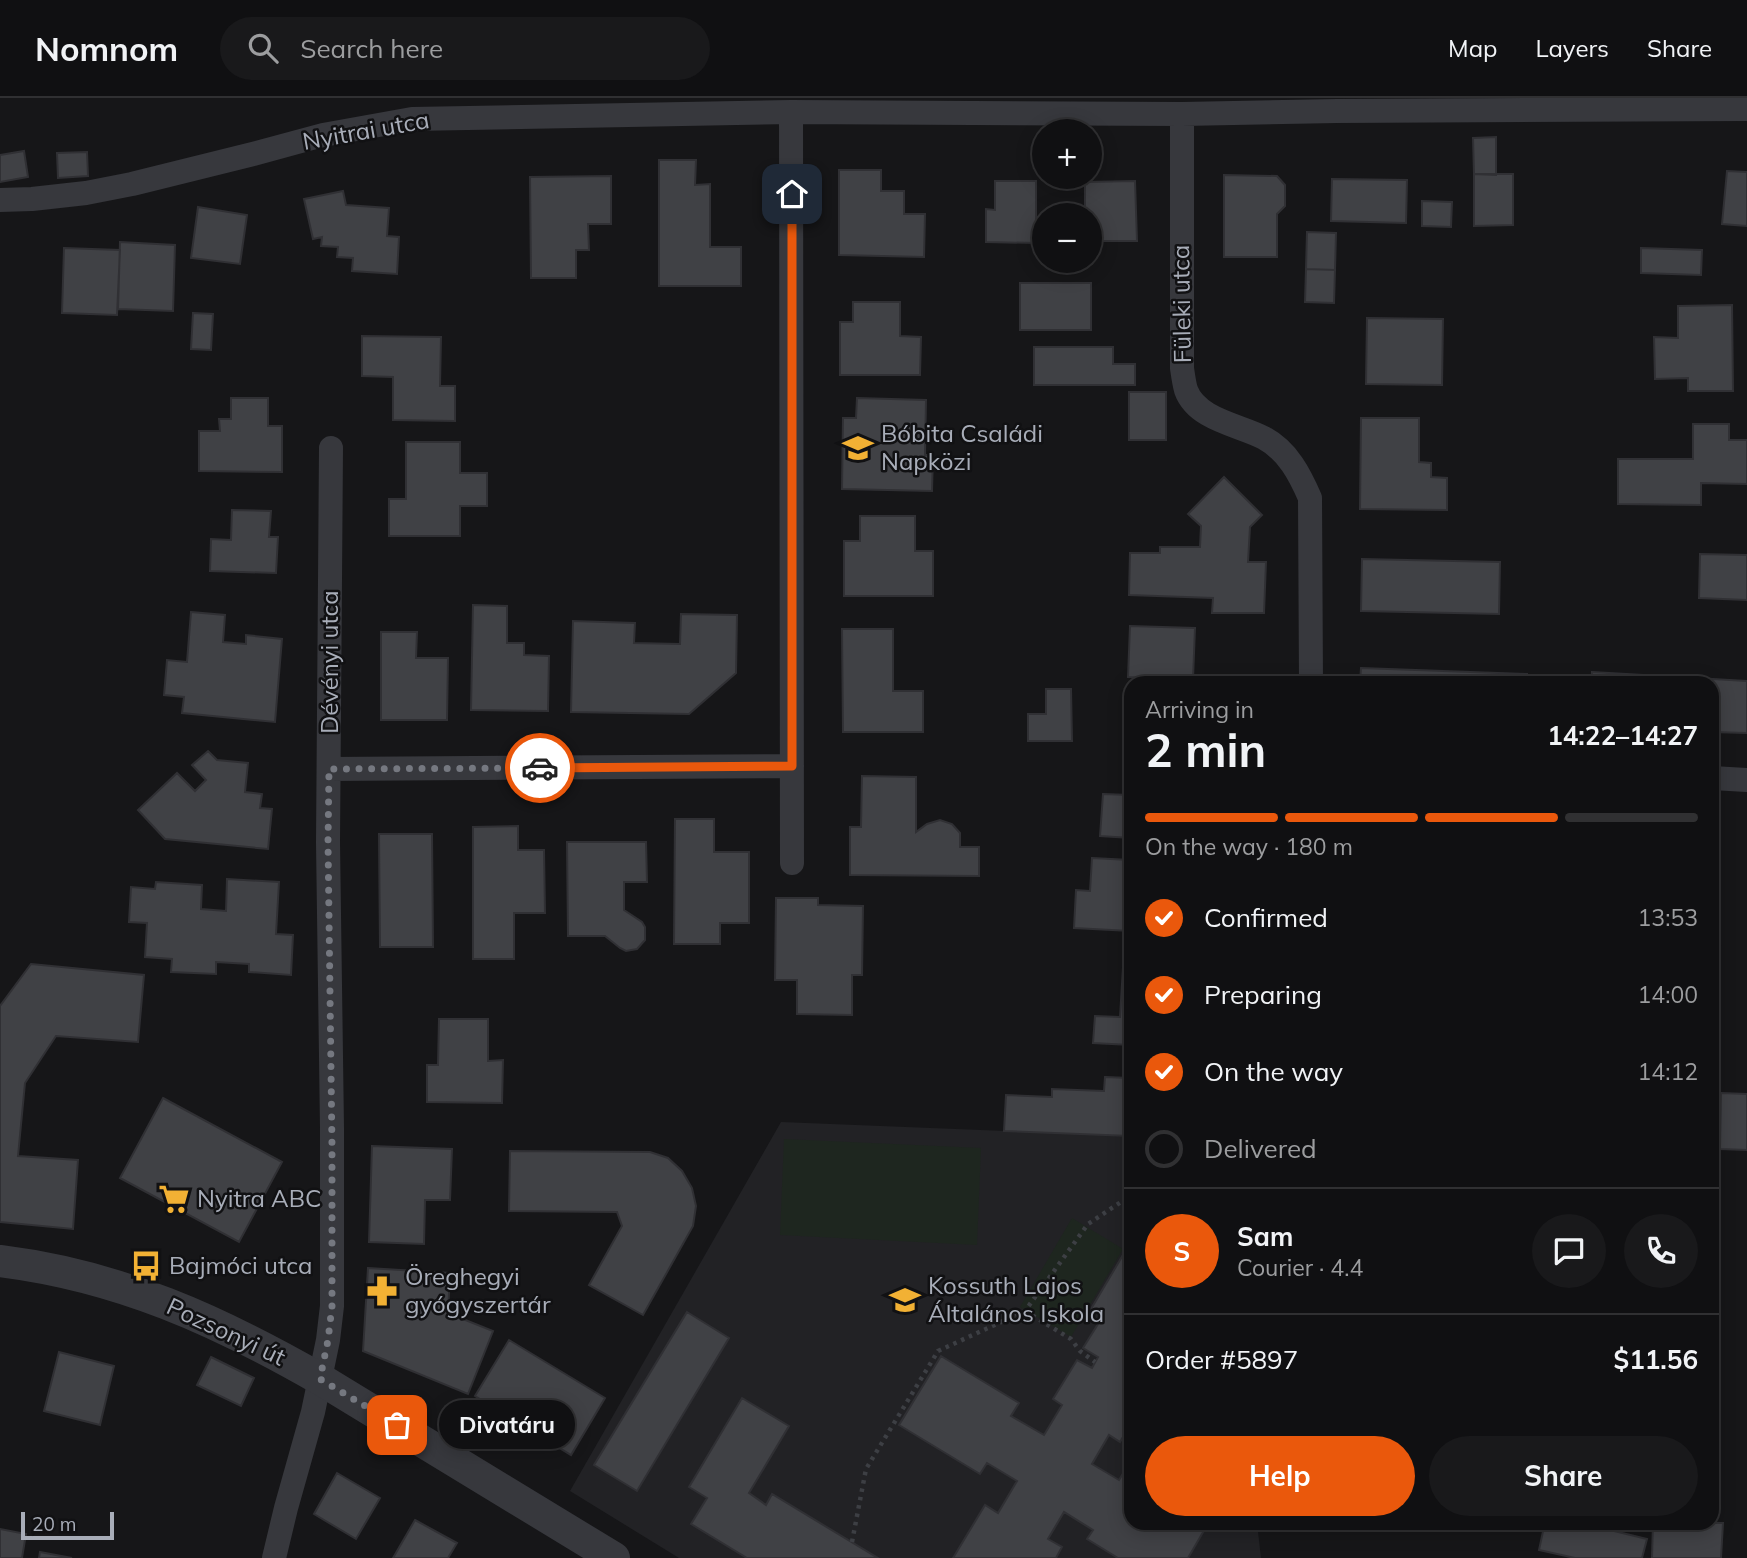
<!DOCTYPE html>
<html lang="en">
<head>
<meta charset="utf-8">
<style>
	:root { --surface:#101012; --page:#19191b; --text:#f1f3f6; --muted:#9c9d9f; --line:#303032; --accent:#ea580c }
	body { margin:0; font-family:Mulish,sans-serif; background:var(--page); color:var(--text); height:100vh; display:flex; flex-direction:column; font-size:26px; white-space:nowrap }
	* { box-sizing:border-box; margin:0 }
	p { font-size:23px; color:var(--muted) }
	.icon { flex:none; width:38px; height:38px; fill:none; stroke:currentColor; stroke-width:2; stroke-linecap:round; stroke-linejoin:round }
	.map { position:relative; flex:1; overflow:hidden }
	.drawer { position:absolute; left:1124px; top:578px; width:595px; height:854px; display:flex; flex-direction:column; background:var(--surface); border-radius:21px; box-shadow:0 4px 18px #0003,0 0 0 2px var(--line) }
	.drawer>* { flex:none }
	.controls { position:absolute; left:1032px; top:21px; display:grid; gap:14px }
	.controls a { display:grid; place-items:center; width:70px; height:70px; border-radius:50%; background:var(--surface); box-shadow:0 4px 18px #0003,0 0 0 2px var(--line); font-size:35px }
	.scale { position:absolute; left:21px; bottom:18px; width:93px; box-sizing:border-box; padding-left:7px; border:4px solid #a8adb8; border-top:0; font-size:19px; line-height:24px; white-space:nowrap; color:#a8adb8; -webkit-text-stroke:5px #111113; paint-order:stroke }
	.pin { position:absolute; display:grid; place-items:center; width:60px; height:60px; color:#fff; margin:-30px; border-radius:14px; box-shadow:0 4px 10px #0006 }
	.courier { position:absolute; display:grid; place-items:center; width:70px; height:70px; margin:-35px; border:5px solid #ea580c; border-radius:50%; background:#fff; color:#222; box-shadow:0 2px 9px #0007 }
	.bubble { position:absolute; height:49px; border-radius:24px; background:var(--surface); box-shadow:0 4px 18px #0003,0 0 0 2px var(--line); font-size:23px; font-weight:700; line-height:49px; text-align:center }
	.summary em { font-style:normal; font-weight:700 }
	.summary div { display:flex; flex-direction:column-reverse }
	.summary { display:flex; align-items:center; justify-content:space-between; height:119px; padding:0 21px }
	h1 { font-size:46px; font-weight:700; line-height:52px }
	.bar { display:grid; grid-template-columns:repeat(4,1fr); gap:10px 7px; align-content:center; height:84px; padding:0 21px }
	.bar i { height:9px; border-radius:5px; background:var(--line) }
	.bar .selected { background:var(--accent) }
	.bar p { grid-column:span 4 }
	.line { display:flex; align-items:center; gap:18px; padding:0 21px; border-top:2px solid var(--line) }
	.line div { flex:1 }
	.round { display:grid; place-items:center; flex:none; width:74px; height:74px; border-radius:37px; background:var(--page) }
	ol { padding:0 21px; list-style:none }
	li { display:flex; align-items:center; gap:21px; height:77px }
	li p { margin-inline-start:auto }
	li .icon { padding:7px; border-radius:50%; background:var(--accent); color:#fff; stroke-width:4 }
	li:last-child { color:var(--muted) }
	li i { width:38px; height:38px; border:4px solid var(--line); border-radius:50% }
	.button { display:flex; gap:14px; margin-top:auto; padding:14px 21px }
	.button a { flex:1; height:80px; border-radius:42px; background:var(--accent); color:#fff; font-size:28px; font-weight:700; line-height:80px; text-align:center }
	.button a+a { background:var(--page); color:var(--text) }
	header { display:flex; align-items:center; gap:42px; box-sizing:border-box; height:98px; padding:0 35px; background:var(--surface); border-bottom:2px solid var(--line) }
	header strong { font-size:33px }
	nav { display:flex; gap:38px; margin-inline-start:auto; font-size:24px }
	.search { width:490px; height:63px; background:var(--page); display:flex; align-items:center; gap:18px; box-sizing:border-box; padding:0 24px; border-radius:38px; color:var(--muted); font-size:26px }
	.map>svg:first-child { display:block }
</style>
</head>
<body>
<header>
<strong>Nomnom</strong>
<div class="search"><svg class="icon" aria-label="search" viewBox="0 0 24 24"><circle cx="10" cy="10" r="6"/><path d="M15 15l6 6"/></svg>Search here</div>
<nav><a>Map</a><a>Layers</a><a>Share</a></nav>
</header>
<div class="map">
<svg width="1747" height="1460" viewBox="0 0 1747 1460">
	<rect width="100%" height="100%" fill="#161618"/>
	<path fill="#222225" d="M781 1024 1130 1038V1424L1257 1425 1261 1460H679L570 1393Z"/>
	<path fill="#1e261f" d="M784 1041 981 1050 977 1147 780 1137Z
		M1072 1120 1123 1151 1071 1239 1020 1209Z"/>
	<path fill="#404145" stroke="#303034" stroke-width="2" d="M1496 39V77L1474 76 1473 40Z
		M24 53 28 79 0 84V57Z
		M87 54 88 78 58 80 57 55Z
		M659 62H696L695 87 710 86V149H741V188H659Z
		M839 72H881V93H904V116H925L924 159 839 157Z
		M1727 73 1747 74V128L1722 126Z
		M1474 76H1513V127L1474 128Z
		M1224 77 1277 78 1285 87V108L1277 116V159H1224Z
		M611 78V126H588L589 152H576V180H531L530 79Z
		M1332 81 1407 82 1406 125 1331 123Z
		M995 83H1036V145L986 144V111L995 112Z
		M1135 83 1137 143H1090V117H1085V84Z
		M343 93 346 107 389 110 387 138 399 139 397 176 352 173 353 160 337 159 338 149 321 148 322 139 313 141 304 101Z
		M1422 103 1452 104 1451 129 1422 128Z
		M198 109 247 117 240 166 191 160Z
		M1307 134 1336 135 1335 172 1306 171Z
		M120 144 175 147 173 213 118 211Z
		M64 150 120 152 117 217 62 215Z
		M1641 150 1702 152 1701 177 1641 175Z
		M1306 171 1335 172 1334 205 1305 204Z
		M1020 185H1091V232H1020Z
		M853 204H900V238L921 239 920 277H840V224H853Z
		M1732 207 1733 293H1688V280L1655 281 1654 239 1678 240V208Z
		M193 215 213 216 211 252 191 251Z
		M1367 220 1443 221 1442 287 1366 286Z
		M362 238 441 239 440 288H455V323L393 322V279L362 278Z
		M1034 249H1113V266H1135V287H1034Z
		M1129 294H1166V342H1129Z
		M231 300H268V328H282V374L199 373V333H220L219 321H231Z
		M857 300 926 302 925 357H933L932 393 842 391 843 320H856Z
		M1361 320H1419V364L1431 365V379L1447 380V412L1360 411Z
		M1693 326H1729V342H1747V386L1701 385V407L1618 406V361H1693Z
		M406 344H460V375H487V408H460V438H389V401H406Z
		M1224 379 1262 417 1250 429 1248 464H1266L1264 515H1212L1213 500 1129 497 1130 455H1160V449H1200L1201 428 1188 416Z
		M232 412 271 413 269 439H278L276 475 210 473 211 441 231 442Z
		M860 418H915V453H933V498H844V443H860Z
		M1700 456 1747 457V502L1699 500Z
		M1362 461 1500 464 1499 516 1361 513Z
		M473 507 507 508V545H524V557L549 558 548 613 471 612Z
		M191 514 225 517 223 544 246 546V537L282 541 275 624 182 615 184 599 164 597 167 562 187 564Z
		M681 516 737 517 736 575 689 616 571 614 573 523 635 525 634 545 680 546Z
		M1130 528 1195 530 1193 581 1128 579Z
		M842 531H893V593H923V634H843Z
		M381 534H417L416 560H448L447 622H381Z
		M1361 570 1527 576V584H1360Z
		M1592 574 1747 583V635L1712 634V584H1592Z
		M1046 591H1071L1072 643H1028V616H1046Z
		M208 653 217 662 248 665 245 694 262 696 260 710 272 711 268 751 165 741 138 712 177 675 195 693 206 682 192 667Z
		M862 678 916 679V734L927 726 940 722 952 726 960 735V749H979V778L850 777V729H861Z
		M1103 696 1130 697V740L1100 738Z
		M675 721H714V754H749V825H720V846H674Z
		M518 728V752H544L545 815H514V861H473V729Z
		M379 736H432L433 849H380Z
		M567 744H646L647 784H624V812L642 824 645 829V842L637 851 626 853 620 850 605 838H568Z
		M1092 760 1130 762V833L1074 830 1076 792 1090 793Z
		M227 781 279 784 276 836 293 837 291 877 249 874V866L216 864V876L171 874 172 861 145 859 147 825 129 824 131 789 155 791 156 784 202 787 201 811 226 813Z
		M776 800H818V807L863 808 862 877H852V917L797 916V882H775Z
		M1712 847 1720 848 1717 902 1712 901Z
		M1124 853H1130V947L1093 945 1095 918 1120 919Z
		M31 866 144 877 138 944 56 938 25 985 18 1058 78 1062 73 1131 0 1124V908Z
		M439 921H488V963L503 962 502 1005 427 1004V967H438Z
		M1712 936H1716L1715 990H1712Z
		M1105 979 1130 980V1038L1004 1033 1006 997 1052 999V991L1104 993Z
		M1721 995 1747 996V1052L1720 1051Z
		M163 1000 282 1064 239 1144 120 1080Z
		M372 1048 452 1051 450 1102H425L424 1146 369 1144Z
		M510 1053 650 1054 668 1060 682 1073 692 1090 696 1108 693 1128 643 1217 589 1187 622 1128 617 1114 509 1113Z
		M1130 1145V1327L1120 1344 1109 1337 1092 1366 1119 1382 1127 1369 1130 1371V1424H1209L1188 1460H1118L1087 1441 1093 1432 1064 1414 1048 1441 1062 1449 1056 1460H953L985 1407 998 1415 1017 1383 987 1365 980 1376 899 1327 941 1258 1019 1305 1011 1318 1044 1337 1062 1307 1053 1301 1077 1262 1092 1270 1098 1259 1083 1250 1103 1218 1091 1211Z
		M368 1170 450 1175 448 1215 493 1233 468 1296 363 1253Z
		M687 1214 729 1240 637 1393 594 1367Z
		M509 1242 605 1300 571 1357 475 1298Z
		M59 1254 114 1268 100 1327 44 1313Z
		M211 1259 254 1280 241 1308 197 1287Z
		M742 1300 789 1328 749 1395 766 1407 772 1396 878 1460H747L691 1426 707 1400 689 1389Z
		M1712 1343H1719L1717 1401H1712Z
		M337 1375 380 1400 356 1441 314 1416Z
		M415 1422 457 1445 448 1460H393Z
		M1545 1424H1577L1647 1441 1642 1460H1575L1539 1452Z
		M1653 1424 1723 1425 1721 1460H1652Z
		M0 1431 26 1436 22 1460H0Z
		M40 1454 72 1460H39Z"/>
	<g fill="none" stroke-linecap="round" stroke-linejoin="round">
		<path stroke="#3d3f44" stroke-width="4.5" stroke-dasharray="3.5 5" stroke-linecap="butt" d="M1025 1213 1071 1241 1080 1253 1095 1264
			M852 1444 866 1371 938 1253 1025 1213 1088 1126 1130 1098"/>
		<path stroke="#37383d" stroke-width="24" d="M791 14 792 765
			M1182 16V270C1183 277 1184 285 1186 292 1197 322 1240 327 1264 340 1288 353 1300 377 1310 400L1311 584
			M0 102 32 101 86 95 132 86 253 56 323 37 412 21 791 14 1182 16 1337 13 1747 11
			M329 671 792 668
			M1712 680 1747 682
			M274 1460 286 1410 313 1314 328 1242 332 1208V1030L328 744 331 350"/>
		<path stroke="#37383d" stroke-width="32" d="M0 1163C120 1178 217 1222 320 1281L614 1460"/>
	</g>
	<g fill="none" stroke-linecap="round" stroke-linejoin="round">
		<path stroke="#757880" stroke-width="7" stroke-dasharray="0 12.6" d="M397 1327 320 1281 328 1242 332 1208V1048L328 744 329 671 540 670"/>
		<path stroke="#ea580c" stroke-width="9" d="M540 670 792 668V96"/>
	</g>
	<defs>
		<g id="school-bare" transform="scale(2.415)"><path d="M0-5L7-2L0 1L-7-2ZM-4 1L0 2.5L4 1V4Q0 6-4 4Z" fill="#f2b134" stroke="#111113" stroke-width="2.5" paint-order="stroke"/></g>
		<g id="supermarket-bare" transform="scale(2.415)"><path d="M-6-5.5h2.5l.6 2H6L4.5 2H-2.5L-4.4-4H-6ZM-1.5 3.2a1.3 1.3 0 1 0 .1 0ZM3 3.2a1.3 1.3 0 1 0 .1 0Z" fill="#f2b134" stroke="#111113" stroke-width="2.5" paint-order="stroke"/></g>
		<g id="bus-bare" transform="scale(2.415)"><path d="M-5-6H5V4H4V6H2V4H-2V6H-4V4H-5ZM-3.5-4V0h7V-4ZM-3.5 1.2v1.5H-2V1.2ZM2 1.2v1.5H3.5V1.2Z" fill="#f2b134" stroke="#111113" stroke-width="2.5" paint-order="stroke"/></g>
		<g id="pharmacy-bare" transform="scale(2.415)"><path d="M-2-6h4v4h4v4h-4v4h-4v-4h-4v-4h4Z" fill="#f2b134" stroke="#111113" stroke-width="2.5" paint-order="stroke"/></g>
	</defs>
	<g fill-rule="evenodd">
		<use href="#school-bare" x="858" y="350"/>
		<use href="#supermarket-bare" x="174" y="1101"/>
		<use href="#bus-bare" x="146" y="1168"/>
		<use href="#pharmacy-bare" x="382" y="1193"/>
		<use href="#school-bare" x="905" y="1202"/>
	</g>
	<g text-anchor="middle" stroke-width="5" stroke-linejoin="round" paint-order="stroke">
		<g font-size="24" fill="#a8adb8" stroke="#111113">
			<text transform="translate(366 33) rotate(-10)" y="8">Nyitrai utca</text>
			<text transform="translate(1182 206) rotate(-91)" y="8">Füleki utca</text>
			<text transform="translate(330 564) rotate(-90)" y="8">Dévényi utca</text>
			<text transform="translate(226 1234) rotate(25)" y="8">Pozsonyi út</text>
		</g>
		<g font-size="24" fill="#a8adb8" stroke="#111113" text-anchor="start">
			<text x="881" y="344">Bóbita Családi<tspan x="881" dy="28">Napközi</tspan></text>
			<text x="197" y="1109">Nyitra ABC</text>
			<text x="169" y="1176">Bajmóci utca</text>
			<text x="405" y="1187">Öreghegyi<tspan x="405" dy="28">gyógyszertár</tspan></text>
			<text x="928" y="1196">Kossuth Lajos<tspan x="928" dy="28">Általános Iskola</tspan></text>
		</g>
	</g>
</svg>
<div class="controls">
<a>+</a>
<a>−</a>
</div>
<div class="scale">20 m</div>
<div class="pin" style="left:397px;top:1327px;background:#ea580c"><svg class="icon" aria-label="bag" viewBox="0 0 24 24"><path d="M5 8h14l-1 12H6zM9 8a3 3 0 0 1 6 0"/></svg></div>
<div class="pin" style="left:792px;top:96px;background:#1f2937"><svg class="icon" aria-label="home" viewBox="0 0 24 24"><path d="M3 11l9-7 9 7M6 9v11h12V9"/></svg></div>
<div class="courier" style="left:540px;top:670px"><svg class="icon" aria-label="car" viewBox="0 0 24 24"><path d="M5 17H2v-5l4-1 3-4h7l3 4 3 1v5h-3M9 17h6M6 11h13"/><circle cx="7" cy="17" r="2"/><circle cx="17" cy="17" r="2"/></svg></div>
<div class="bubble" style="left:439px;top:1302px;width:136px">Divatáru</div>
<section class="drawer">
<div class="summary"><div><h1>2 min</h1><p>Arriving in</p></div><em>14:22–14:27</em></div>
<div class="bar"><i class="selected"></i><i class="selected"></i><i class="selected"></i><i></i><p>On the way · 180 m</p></div>
<ol>
<li><svg class="icon" aria-label="check" viewBox="0 0 24 24"><path d="M5 12l5 5 9-10"/></svg>Confirmed<p>13:53</p></li>
<li><svg class="icon" aria-label="check" viewBox="0 0 24 24"><path d="M5 12l5 5 9-10"/></svg>Preparing<p>14:00</p></li>
<li><svg class="icon" aria-label="check" viewBox="0 0 24 24"><path d="M5 12l5 5 9-10"/></svg>On the way<p>14:12</p></li>
<li><i></i>Delivered</li>
</ol>
<div class="line" style="height:126px"><b class="round" style="background:var(--accent);color:#fff">S</b><div><b>Sam</b><p>Courier · 4.4</p></div><a class="round"><svg class="icon" aria-label="chat" viewBox="0 0 24 24"><path d="M4 5h16v11H9l-5 4z"/></svg></a><a class="round"><svg class="icon" aria-label="phone" viewBox="0 0 24 24"><path d="M5 4h4l2 5-3 2q2 4 5 5l2-3 5 2v4C11 20 4 13 5 4z"/></svg></a></div>
<div class="line" style="height:91px"><div>Order #5897</div><b>$11.56</b></div>
<div class="button"><a>Help</a><a>Share</a></div>
</section>
</div>
</body>
</html>
